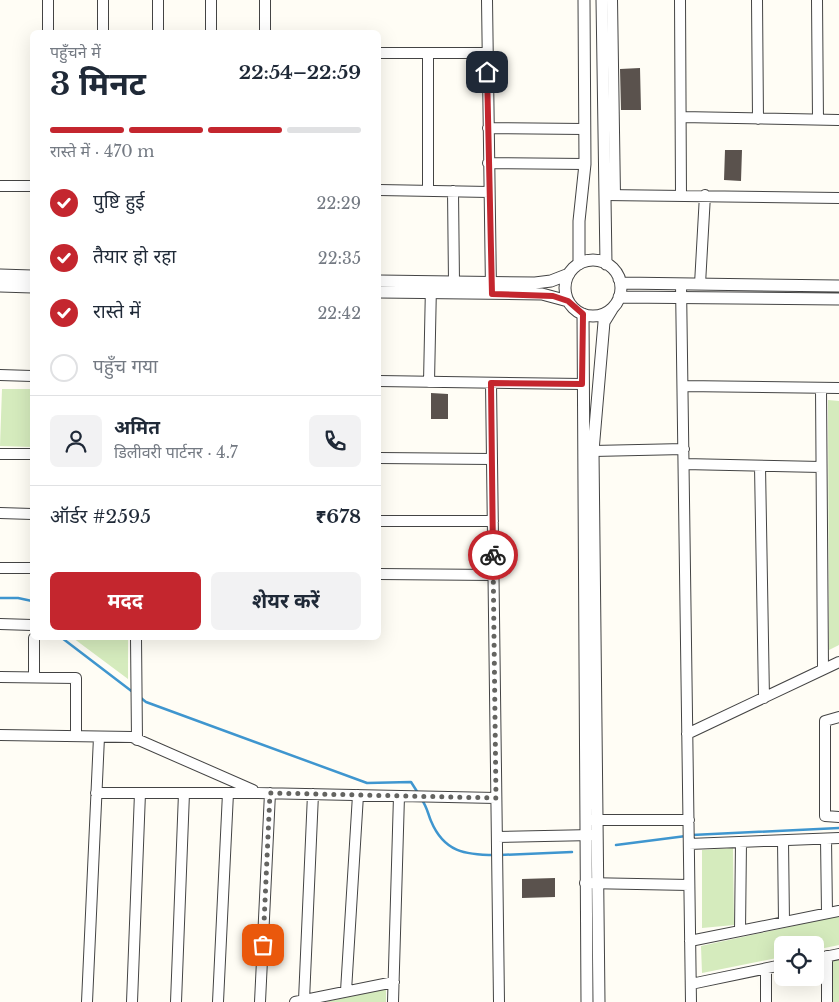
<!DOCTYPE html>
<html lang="hi">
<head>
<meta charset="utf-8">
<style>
	:root { --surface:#fff; --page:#f2f2f3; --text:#1f2937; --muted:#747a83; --line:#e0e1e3; --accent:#c4262e }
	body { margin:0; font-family:"Libre Baskerville","Noto Sans Devanagari",serif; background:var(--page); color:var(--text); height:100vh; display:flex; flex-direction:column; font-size:19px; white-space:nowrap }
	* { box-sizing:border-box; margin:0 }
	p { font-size:16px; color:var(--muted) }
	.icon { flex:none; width:28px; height:28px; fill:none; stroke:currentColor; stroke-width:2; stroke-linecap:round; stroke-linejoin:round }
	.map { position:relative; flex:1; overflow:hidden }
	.drawer { position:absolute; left:30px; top:30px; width:351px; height:610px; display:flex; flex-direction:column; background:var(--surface); border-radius:8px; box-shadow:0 5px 20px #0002 }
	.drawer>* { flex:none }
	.controls { position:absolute; left:774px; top:936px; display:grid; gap:10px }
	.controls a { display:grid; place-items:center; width:50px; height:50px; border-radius:8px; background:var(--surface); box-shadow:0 5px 20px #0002; font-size:25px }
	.pin { position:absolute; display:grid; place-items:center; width:42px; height:42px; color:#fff; margin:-21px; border-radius:10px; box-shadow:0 2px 8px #0006 }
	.courier { position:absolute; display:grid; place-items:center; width:50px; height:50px; margin:-25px; border:4px solid #c4262e; border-radius:50%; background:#fff; color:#222; box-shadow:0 1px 6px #0007 }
	.summary em { font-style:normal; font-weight:700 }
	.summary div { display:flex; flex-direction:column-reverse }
	.summary { display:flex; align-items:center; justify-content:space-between; height:85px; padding:0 20px }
	h1 { font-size:32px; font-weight:700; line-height:38px }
	.bar { display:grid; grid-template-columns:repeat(4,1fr); gap:8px 5px; align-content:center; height:60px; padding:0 20px }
	.bar i { height:6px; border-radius:4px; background:var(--line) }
	.bar .on { background:var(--accent) }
	.bar p { grid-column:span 4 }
	.line { display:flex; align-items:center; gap:12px; padding:0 20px; border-top:1px solid var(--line) }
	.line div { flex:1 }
	.round { display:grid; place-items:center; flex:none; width:52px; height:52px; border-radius:8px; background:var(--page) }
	ol { padding:0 20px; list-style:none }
	li { display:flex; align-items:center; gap:15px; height:55px }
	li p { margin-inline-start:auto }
	li .icon { padding:5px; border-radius:50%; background:var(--accent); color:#fff; stroke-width:4 }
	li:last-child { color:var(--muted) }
	li i { width:28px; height:28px; border:2px solid var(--line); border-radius:50% }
	.button { display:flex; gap:10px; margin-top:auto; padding:10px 20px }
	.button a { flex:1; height:58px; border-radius:8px; background:var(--accent); color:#fff; font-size:20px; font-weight:700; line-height:58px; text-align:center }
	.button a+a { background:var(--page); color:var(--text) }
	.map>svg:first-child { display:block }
</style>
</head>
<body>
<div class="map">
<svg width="839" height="1002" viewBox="0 0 839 1002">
	<rect width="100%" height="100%" fill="#fffdf5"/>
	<path fill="#d5ebbd" d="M2 389H32V447L0 446Z
		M828 400 839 401V645L829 650Z
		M73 638H128V679Z
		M733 848 734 925 702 928V850Z
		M839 916V945L815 950V945H782V957L702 973 701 946Z
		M839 959V1002H832V960Z
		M386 989V1002H325Z"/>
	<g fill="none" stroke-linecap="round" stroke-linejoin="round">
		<path stroke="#3f96cf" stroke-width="2.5" d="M0 598H18L32 601
			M62 638 134 693
			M141 698 146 702 367 783 411 782 418 793
			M422 800C427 807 428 814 431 821 444 852 465 855 495 855
			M692 835 839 828
			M616 845 686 836
			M500 855 572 852"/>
	</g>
	<path fill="#5a524d" d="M640 68 641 110H621L620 69Z
		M725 150H742L741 181 724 180Z
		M431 393 448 394V419H431Z
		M555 878V897L522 898V879Z"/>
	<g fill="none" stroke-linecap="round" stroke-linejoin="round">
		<g stroke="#444" stroke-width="12">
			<path id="minor" d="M48 0V32
				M103 0V32
				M158 0V32
				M265 0V32
				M487 0 491 290
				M612 0 615 195
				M680 0 681 195
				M757 0 758 119
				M817 0 818 120
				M211 32V0
				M379 53H487
				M681 117 839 120
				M488 128 584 129
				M488 163 585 164
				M0 186H32
				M379 190 489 192
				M428 191V53
				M453 191 454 282
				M605 195 839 198
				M681 284 691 1002
				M700 284 705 195
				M0 375 32 376
				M379 381 582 384
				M429 382 431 285
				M491 383 499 1002
				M683 386 839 388
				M821 388 823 669
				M593 451 684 449
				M0 454H32
				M379 458 492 459
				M684 464 821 467
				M760 466 764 698
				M0 513 32 514
				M379 521H493
				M0 568H32
				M379 574 494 575
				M0 624 32 625
				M136 638 137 740
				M0 677 76 678V736
				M34 677V638
				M839 717 825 721V816L839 817
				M687 734 839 662
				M0 735 132 737 253 790
				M96 793H258L496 798
				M591 820H689
				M497 837 593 835
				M826 839 827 913
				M783 841 784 922
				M689 844 839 838
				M585 883 689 885
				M740 931 741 842
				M690 941 839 911
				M827 956V1002
				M815 959 839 954
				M766 969V1002
				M691 984 782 965
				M346 991 358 795
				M304 1000 313 794
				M87 1002 99 737
				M132 1002 140 793
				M176 1002 184 793
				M218 1002 228 793
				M260 1002 270 793
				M295 1002 394 982
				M393 1002 399 796"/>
		</g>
		<g stroke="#444" stroke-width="13">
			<path id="tertiary" d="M602 0 606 264
				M565 288a28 28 0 1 1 56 0a28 28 0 1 1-56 0Z
				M579 264V221L585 164 584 0
				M0 275 32 276
				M619 279 622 283 839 286
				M379 281 535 283 551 281 569 274
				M0 286 32 287
				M379 292 542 294 568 301
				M619 297 839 299
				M583 314 587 1002
				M599 1002 593 451 604 322 612 309"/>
		</g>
		<use href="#minor" stroke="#fff" stroke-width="10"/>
		<use href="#tertiary" stroke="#fff" stroke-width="11"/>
	</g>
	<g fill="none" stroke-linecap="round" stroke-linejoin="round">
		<path stroke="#646461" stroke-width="5" stroke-dasharray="0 9" d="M263 945 270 793 496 798 493 555"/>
		<path stroke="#c4262e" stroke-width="6" d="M487 72 492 294 553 296 568 301 583 314 582 384 491 383 493 555"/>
	</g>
</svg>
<div class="controls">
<a><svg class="icon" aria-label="locate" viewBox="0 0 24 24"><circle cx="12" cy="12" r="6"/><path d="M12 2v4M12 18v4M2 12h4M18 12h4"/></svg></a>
</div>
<div class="pin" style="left:263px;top:945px;background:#ea580c"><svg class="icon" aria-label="bag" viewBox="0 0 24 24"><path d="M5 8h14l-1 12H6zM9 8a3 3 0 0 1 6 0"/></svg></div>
<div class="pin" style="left:487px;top:72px;background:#1f2937"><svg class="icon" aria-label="home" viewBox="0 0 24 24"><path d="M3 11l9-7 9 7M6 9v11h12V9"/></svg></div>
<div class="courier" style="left:493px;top:555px"><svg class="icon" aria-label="bike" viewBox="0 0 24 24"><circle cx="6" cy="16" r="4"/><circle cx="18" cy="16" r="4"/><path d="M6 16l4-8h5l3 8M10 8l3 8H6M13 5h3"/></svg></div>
<section class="drawer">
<div class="summary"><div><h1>3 मिनट</h1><p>पहुँचने में</p></div><em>22:54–22:59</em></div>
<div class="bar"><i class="on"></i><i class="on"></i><i class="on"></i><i></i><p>रास्ते में · 470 m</p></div>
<ol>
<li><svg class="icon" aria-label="check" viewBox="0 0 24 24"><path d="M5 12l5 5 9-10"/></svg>पुष्टि हुई<p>22:29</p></li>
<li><svg class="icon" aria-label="check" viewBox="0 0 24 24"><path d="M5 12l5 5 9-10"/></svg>तैयार हो रहा<p>22:35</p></li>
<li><svg class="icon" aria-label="check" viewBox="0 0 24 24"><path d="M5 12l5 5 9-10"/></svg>रास्ते में<p>22:42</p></li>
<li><i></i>पहुँच गया</li>
</ol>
<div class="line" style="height:90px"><a class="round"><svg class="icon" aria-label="person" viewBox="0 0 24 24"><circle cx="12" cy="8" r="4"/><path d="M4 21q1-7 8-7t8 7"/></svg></a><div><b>अमित</b><p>डिलीवरी पार्टनर · 4.7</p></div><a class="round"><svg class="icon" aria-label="phone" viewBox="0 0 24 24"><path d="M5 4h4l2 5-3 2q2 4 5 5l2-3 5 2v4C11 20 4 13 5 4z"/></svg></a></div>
<div class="line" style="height:65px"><div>ऑर्डर #2595</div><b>₹678</b></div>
<div class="button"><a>मदद</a><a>शेयर करें</a></div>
</section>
</div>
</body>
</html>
